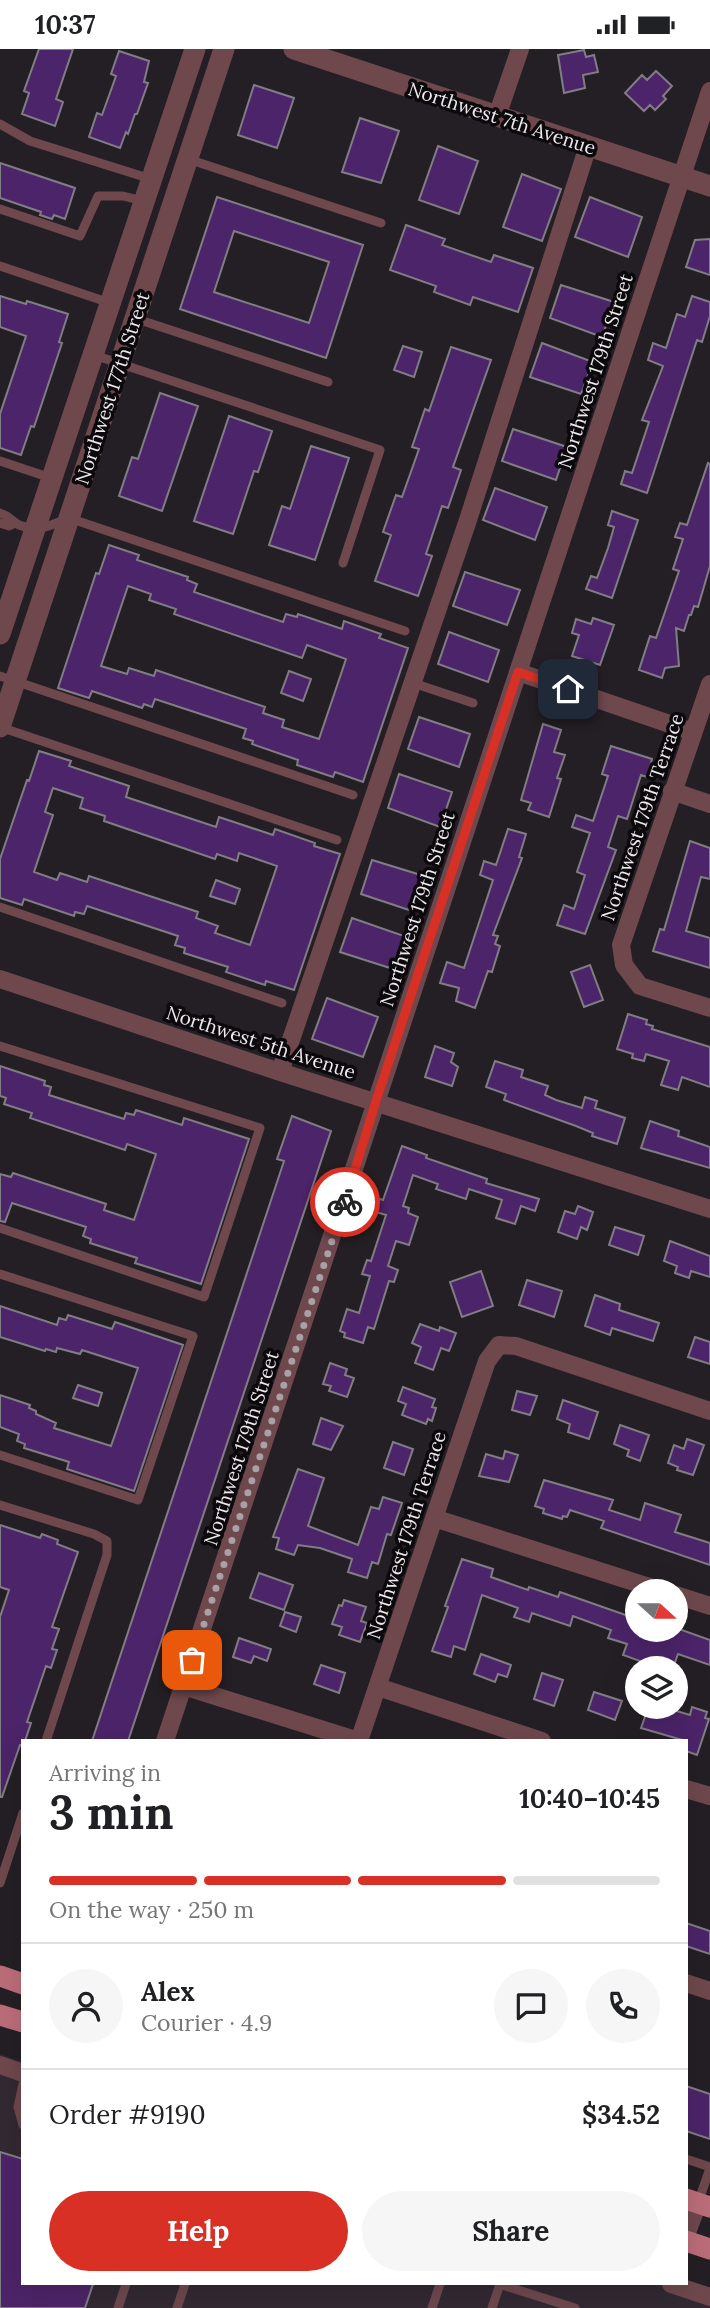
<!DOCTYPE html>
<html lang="en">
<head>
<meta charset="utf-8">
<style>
	:root { --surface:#fff; --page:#f6f6f6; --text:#202124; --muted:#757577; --line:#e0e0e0; --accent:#d93025 }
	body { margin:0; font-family:Lora,serif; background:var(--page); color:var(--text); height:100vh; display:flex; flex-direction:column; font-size:26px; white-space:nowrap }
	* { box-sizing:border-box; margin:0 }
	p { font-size:23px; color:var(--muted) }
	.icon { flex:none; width:38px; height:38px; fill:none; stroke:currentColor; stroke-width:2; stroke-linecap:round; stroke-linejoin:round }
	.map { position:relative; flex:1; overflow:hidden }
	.details { position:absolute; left:21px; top:1690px; width:667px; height:546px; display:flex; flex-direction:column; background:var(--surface); border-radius:0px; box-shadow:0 7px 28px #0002 }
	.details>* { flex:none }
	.needle { width:46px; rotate:111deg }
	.buttons { position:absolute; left:625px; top:1530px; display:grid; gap:14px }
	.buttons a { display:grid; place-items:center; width:63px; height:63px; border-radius:50%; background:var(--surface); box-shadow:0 7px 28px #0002; font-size:35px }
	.pin { position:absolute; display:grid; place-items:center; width:60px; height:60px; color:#fff; margin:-30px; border-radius:14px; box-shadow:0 4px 10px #0006 }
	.courier { position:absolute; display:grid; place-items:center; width:70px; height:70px; margin:-35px; border:5px solid #d93025; border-radius:50%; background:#fff; color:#222; box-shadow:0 2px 9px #0007 }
	.overview em { font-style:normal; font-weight:700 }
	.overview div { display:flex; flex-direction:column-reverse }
	.overview { display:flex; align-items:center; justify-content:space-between; height:119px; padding:0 28px }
	h1 { font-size:46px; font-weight:700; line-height:52px }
	.bar { display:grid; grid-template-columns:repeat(4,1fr); gap:10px 7px; align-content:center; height:84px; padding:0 28px }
	.bar i { height:9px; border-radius:5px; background:var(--line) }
	.bar .on { background:var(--accent) }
	.bar p { grid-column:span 4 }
	.line { display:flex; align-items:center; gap:18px; padding:0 28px; border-top:2px solid var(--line) }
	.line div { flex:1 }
	.round { display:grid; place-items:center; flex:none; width:74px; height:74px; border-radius:37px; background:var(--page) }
	.action { display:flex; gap:14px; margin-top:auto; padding:14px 28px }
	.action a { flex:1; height:80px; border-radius:42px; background:var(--accent); color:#fff; font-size:28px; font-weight:700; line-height:80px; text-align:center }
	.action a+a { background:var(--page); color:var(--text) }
	.status { display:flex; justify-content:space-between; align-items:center; height:49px; padding:0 35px; background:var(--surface); direction:ltr }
	.status svg { height:19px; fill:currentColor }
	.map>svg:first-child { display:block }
</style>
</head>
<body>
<div class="status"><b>10:37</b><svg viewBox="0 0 49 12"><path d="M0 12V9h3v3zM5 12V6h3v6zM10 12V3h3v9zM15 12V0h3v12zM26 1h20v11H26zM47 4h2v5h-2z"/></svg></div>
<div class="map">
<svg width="710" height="2259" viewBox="0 0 710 2259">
	<rect width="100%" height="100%" fill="#241f24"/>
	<path fill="#322932" d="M0 2005 23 2013V2235H682L710 2244V2259H0Z"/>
	<path fill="#4c2469" stroke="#807d84" stroke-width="2" fill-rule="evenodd" d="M39 0H73L56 50 63 53 55 77 22 65 29 44 24 42Z
		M584 1 586 8 594 6 598 23 583 26 585 39 564 44 558 6Z
		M119 2 149 12 144 33 148 34 137 65H135L128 85 126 83 120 99 89 88 97 64 102 66 116 27 111 25Z
		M656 22 672 37 663 47 666 50 655 61 650 56 644 62 625 44 642 26 647 31Z
		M254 36 294 49 277 99 238 86Z
		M360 69 399 82 381 134 342 123Z
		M438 97 478 112 459 165 419 151Z
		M0 114 75 139 65 170 54 166 52 170 40 166 41 163 0 149Z
		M522 125 561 140 542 192 503 178Z
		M217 148 363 196 326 309 180 260ZM234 182 329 213 309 274 214 243Z
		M590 148 642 168 628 208 575 188Z
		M406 176 445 190 442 196 491 213 494 206 533 219 518 263 473 248 470 256 434 243 436 237 390 221Z
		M710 190V226L686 218 695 191Z
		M561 236 614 253 602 288 550 269Z
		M0 247 26 255 27 252 68 265 59 293 62 294 34 378 31 377 21 406 0 399V365L26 287 0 278Z
		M692 247 710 253V267L702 293 697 291 647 444 621 435 625 422 632 424 649 373 642 371 663 317 648 311 653 294 666 299 677 265 685 268Z
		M542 294 593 313 581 345 530 328Z
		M403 297 422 303 414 328 394 321Z
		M451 298 491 311 453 418 461 421 448 459 442 457 426 505 432 507 418 547 375 532 391 486 383 483 396 446 402 448 419 400 412 398 425 360 429 362Z
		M160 344 198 357 162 462 119 447 132 408 138 410Z
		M229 367 272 382 258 423 254 422 233 485 194 472Z
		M513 380 567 398 556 431 502 412Z
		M311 397 349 409 315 511 269 496 282 457 290 460Z
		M708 414 710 415V517L698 558 694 557 691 566H689L684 582 676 579 679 617 665 619 662 629 639 621 650 587 656 589 679 522 673 520 683 490 675 488 680 474 687 476Z
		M495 439 547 458 535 491 483 471Z
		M612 462 638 471 612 549 586 540 591 527 597 529 608 499 614 478 608 476Z
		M109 496 139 506 137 511 188 528 187 531 197 535 194 543 283 573 286 565 297 568 298 565 342 580 344 572 381 585 379 589 408 599 363 733 335 723 333 728 297 716 298 711 252 695 253 692 243 689 246 680 155 650 152 658 144 655 142 659 92 642 89 649 58 639 96 524 99 525ZM128 537 151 545 149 551 176 560 174 565 302 609 307 596 346 610 319 690 282 678 284 671 263 664 265 658 156 621 154 627 129 619 127 625 101 617Z
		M465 523 520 541 507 576 453 557Z
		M593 569 614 576 600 616 572 607 579 586 572 584 576 570 591 575Z
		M449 583 499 601 488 633 438 615Z
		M289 622 311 630 303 652 281 644Z
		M419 668 470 685 459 718 408 700Z
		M543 675 561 681 554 703 565 706 557 729 561 730 549 768 528 761 531 754 521 751Z
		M611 697 652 710 647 728 641 726 627 770 618 767 608 798 616 801 585 885 557 876 564 856 574 860 585 826 577 823 590 784 572 778 576 766 593 772 608 727 602 725Z
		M39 702 71 712 69 717 129 737 126 748 216 778 219 768 273 786 275 780 315 794 314 797 340 805 294 941 266 932 265 936 226 923 228 918 184 904 185 899 175 896 178 887 87 857 84 865 75 863 74 867 24 850 22 856 0 849V810L27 731 29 732ZM53 739 83 749 80 759 105 767 104 772 215 810 217 805 237 812 239 804 277 817 250 896 215 884 218 877 196 869 198 863 89 827 87 833 60 824 57 831 34 823 53 766 45 763Z
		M399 725 452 743 440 778 388 759Z
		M508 780 526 785 519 808 522 809 493 886 498 887 495 895 500 897 492 923 488 922 475 959 456 952 459 939 440 934 447 913 464 919 493 831 480 826 484 812 496 816Z
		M690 792 710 799V830L701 828 686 882 710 889V919L653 902 660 880 664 881Z
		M372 811 424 827 412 862 361 845Z
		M216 831 240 840 235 855 210 847Z
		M352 869 404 887 393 920 340 903Z
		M590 916 603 951 584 958 571 923Z
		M327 949 378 968 363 1008 312 990Z
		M628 965 647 971 646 975 653 977 652 980 710 998V1038L682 1028 678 1041 661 1036 669 1012 646 1005 644 1012 632 1009 633 1005 617 1000Z
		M435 997 454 1004 451 1013 458 1018 452 1037 425 1028Z
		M495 1012 523 1021 521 1028 548 1037 545 1046 556 1051 582 1059 585 1048 597 1052 595 1059 625 1069 617 1095 592 1087 593 1084 576 1077 504 1051 506 1045 486 1038Z
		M0 1017 45 1032 44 1036 51 1038 49 1046 124 1070 126 1064 134 1066 136 1061 182 1076 184 1069 249 1090 201 1235 135 1214 137 1209 90 1194 91 1190 83 1187 86 1178 12 1154 5 1173 0 1172V1125L11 1128 13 1124 106 1155 104 1161 134 1171 156 1105 127 1095 125 1101 30 1069 32 1064 4 1055 6 1049 0 1047Z
		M292 1067 331 1082 128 1692H92L284 1112 277 1110Z
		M650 1072 679 1082 678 1087 710 1098V1119L641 1099Z
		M402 1097 427 1106 426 1109 487 1130 486 1134 539 1150 535 1162 521 1157 515 1175 496 1169 502 1151 469 1140 466 1150 436 1140 438 1135 413 1126 403 1157 409 1159 408 1164 418 1168 409 1196 396 1192 388 1217 398 1221 394 1233 389 1232 374 1280 368 1278 363 1294 344 1288 345 1284 340 1282 347 1260 359 1264 370 1227 362 1225 367 1211 371 1212 386 1166 366 1160 370 1147 383 1151Z
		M578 1157 593 1163 587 1181 581 1178 577 1190 558 1183 565 1162 575 1165Z
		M615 1178 644 1187 638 1206 609 1196Z
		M670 1192 710 1207V1228L691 1222 689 1229 675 1224 677 1217 664 1212Z
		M481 1222 493 1257 462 1268 450 1233Z
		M527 1231 562 1242 554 1268 519 1256Z
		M595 1246 620 1255 619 1261 659 1274 653 1292 612 1279 610 1286 585 1277Z
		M0 1257 57 1276 59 1269 66 1271 68 1266 112 1280 115 1273 183 1296 134 1442 67 1420 69 1413 24 1399 25 1395 17 1392 19 1385 0 1378V1346L30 1356 29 1359 36 1362V1365L56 1374 54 1379 111 1397 138 1319 82 1301 80 1305 57 1299 56 1303 46 1300 45 1302 0 1288Z
		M420 1275 439 1282 440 1278 456 1284 449 1302 441 1299 433 1321 415 1314 421 1298 412 1294Z
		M695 1288 710 1293V1315L688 1308Z
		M330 1314 347 1320 345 1326 354 1329 347 1348 329 1342 331 1337 323 1335Z
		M78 1336 102 1344 98 1357 73 1349Z
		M403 1338 435 1350 432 1358 436 1359 432 1372 428 1370 426 1375 402 1366 406 1355 398 1352Z
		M517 1342 537 1347 530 1366 512 1361Z
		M563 1351 598 1363 589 1390 568 1383 570 1375 557 1370Z
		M321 1369 343 1377 331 1401 313 1395Z
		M620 1376 649 1386 640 1412 627 1407 629 1401 614 1395Z
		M687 1390 704 1396 693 1426 677 1421 678 1418 668 1414 674 1396 684 1400Z
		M393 1393 413 1400 404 1426 384 1419Z
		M505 1402 518 1406 509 1433 479 1427 486 1405 503 1410Z
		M298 1420 324 1429 308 1477 358 1496 371 1458 379 1460 383 1448 402 1454 391 1486 387 1485 378 1515 372 1513 367 1529 348 1523 352 1510 320 1499 298 1496 294 1506 276 1500 279 1489 273 1488Z
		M544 1431 613 1451 609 1461 640 1471 645 1454 681 1466 675 1483 710 1494V1516L601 1479 604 1472 570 1461 567 1468 563 1467 562 1470 543 1464 544 1460 535 1457Z
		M0 1476 40 1489 42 1485 58 1491 57 1495 78 1503 52 1578 59 1580 52 1600 57 1601 51 1619 46 1617 27 1673 31 1674 25 1692H23V1697L20 1696 2 1748H0V1568L9 1541 0 1538Z
		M462 1510 493 1520 491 1528 528 1541 529 1538 558 1548 560 1543 637 1570V1580H679L710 1591V1616L678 1605 673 1619H641L643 1613 623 1606 627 1595 608 1589 611 1581 573 1567 570 1577 532 1564 529 1573 514 1568 518 1559 482 1546 465 1601 454 1597 451 1608 432 1602 448 1558 445 1557Z
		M259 1524 293 1536 284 1561 250 1549Z
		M344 1551 366 1558 361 1572 367 1574 360 1593 339 1586 342 1578 332 1575 339 1556 342 1557Z
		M285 1563 301 1568 296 1583 280 1577Z
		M239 1589 271 1600 267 1612 254 1607 251 1614 233 1608Z
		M481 1605 511 1616 507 1628 498 1625 495 1633 474 1625Z
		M321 1616 345 1624 339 1644 314 1635Z
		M542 1624 563 1631 554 1657 534 1650Z
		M594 1643 622 1652 615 1671 588 1661Z
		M663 1658 690 1666 692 1658 707 1663 705 1669 709 1670 697 1706 686 1702V1692L641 1679 648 1659 661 1663Z
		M686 1874 710 1882V1905L686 1897Z
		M686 2037 710 2045V2090L686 2082Z
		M0 2103 23 2110V2235H93L85 2259H0Z"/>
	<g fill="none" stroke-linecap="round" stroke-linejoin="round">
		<path stroke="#6e484d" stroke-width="9" d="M0 75 30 92 151 130
			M188 110 381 174
			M0 160 80 187 98 147H123L143 152
			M0 217 110 254
			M137 270 328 333
			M94 306 380 401 343 514
			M0 412 51 429
			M0 464C10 467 11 472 19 476 38 484 51 476 69 469L405 582
			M0 474 9 477 15 474
			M0 627 353 746
			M413 634 473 654
			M0 678 337 791
			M0 858 282 954
			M0 997 260 1079 204 1248 0 1179
			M0 1225 193 1287 138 1451 0 1406
			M0 1456 94 1485 107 1492V1506L46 1692
			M0 1834 23 1764
			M23 2035 18 2058 23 2076
			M686 2110 710 2118
			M698 2154 710 2119
			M499 2235 575 2259
			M118 2259 126 2235
			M177 2259 185 2235
			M432 2259 440 2235
			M492 2259 500 2235"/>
		<path stroke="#6e484d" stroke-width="18" d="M497 67 520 0
			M518 623 693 683
			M710 635 621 896 624 916 640 937 710 959
			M672 742 710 755
			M0 930 280 1023 710 1160
			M280 1023 467 474 588 97
			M434 1469 662 1542
			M676 1546 710 1557
			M183 1637 359 1692
			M378 1638 542 1692
			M165 1692 710 42
			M359 1692 487 1312 499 1296 516 1297 710 1362
			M686 1740 710 1747
			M686 1934 710 1942
			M0 2016 23 2024
			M686 2186 698 2154
			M671 2235 710 2248"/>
		<path stroke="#6e484d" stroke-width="21" d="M294 0 710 137
			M0 585 195 0
			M0 678 224 0"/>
		<path stroke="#bc6d7a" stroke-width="21" d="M0 1927 23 1935
			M0 1966 23 1973
			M686 2150 710 2158
			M686 2192 710 2200"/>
	</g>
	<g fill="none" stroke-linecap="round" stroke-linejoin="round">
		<path stroke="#a6a2a6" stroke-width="7" stroke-dasharray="0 12.6" d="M192 1611 345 1153"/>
		<path stroke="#d93025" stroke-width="9" d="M345 1153 376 1052 518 623 568 640"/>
	</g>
	<g text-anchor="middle" stroke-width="7" stroke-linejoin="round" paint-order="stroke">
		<g font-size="19" fill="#ece8ec" stroke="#0b090b">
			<text transform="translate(502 69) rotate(18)" y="7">Northwest 7th Avenue</text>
			<text transform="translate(595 322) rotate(-72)" y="7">Northwest 179th Street</text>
			<text transform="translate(112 339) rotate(-72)" y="7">Northwest 177th Street</text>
			<text transform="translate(642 768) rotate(-71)" y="7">Northwest 179th Terrace</text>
			<text transform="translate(417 860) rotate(-72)" y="7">Northwest 179th Street</text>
			<text transform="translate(261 993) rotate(18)" y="7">Northwest 5th Avenue</text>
			<text transform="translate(241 1399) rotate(-72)" y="7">Northwest 179th Street</text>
			<text transform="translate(406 1486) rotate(-72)" y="7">Northwest 179th Terrace</text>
		</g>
	</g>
</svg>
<div class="buttons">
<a><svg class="needle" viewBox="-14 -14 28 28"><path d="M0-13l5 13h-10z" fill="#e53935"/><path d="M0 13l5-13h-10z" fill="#757577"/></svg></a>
<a><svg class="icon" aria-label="layers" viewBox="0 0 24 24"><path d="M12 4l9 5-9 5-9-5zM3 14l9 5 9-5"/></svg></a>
</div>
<div class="pin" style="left:192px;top:1611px;background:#ea580c"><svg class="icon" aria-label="bag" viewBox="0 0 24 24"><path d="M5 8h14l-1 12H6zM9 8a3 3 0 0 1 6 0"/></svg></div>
<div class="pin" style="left:568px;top:640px;background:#1f2937"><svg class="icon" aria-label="home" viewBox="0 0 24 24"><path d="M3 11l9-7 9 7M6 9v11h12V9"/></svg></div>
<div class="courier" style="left:345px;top:1153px"><svg class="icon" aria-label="bike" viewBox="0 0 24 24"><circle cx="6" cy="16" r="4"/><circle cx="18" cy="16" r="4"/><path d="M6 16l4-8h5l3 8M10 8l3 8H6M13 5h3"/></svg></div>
<section class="details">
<div class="overview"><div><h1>3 min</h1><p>Arriving in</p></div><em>10:40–10:45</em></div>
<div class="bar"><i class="on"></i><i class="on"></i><i class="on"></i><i></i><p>On the way · 250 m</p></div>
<div class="line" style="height:126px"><a class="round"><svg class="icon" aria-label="person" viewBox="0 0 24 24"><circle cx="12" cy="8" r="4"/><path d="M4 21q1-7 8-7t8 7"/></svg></a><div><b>Alex</b><p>Courier · 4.9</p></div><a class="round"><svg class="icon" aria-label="chat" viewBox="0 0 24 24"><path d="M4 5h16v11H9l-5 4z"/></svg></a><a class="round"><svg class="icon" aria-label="phone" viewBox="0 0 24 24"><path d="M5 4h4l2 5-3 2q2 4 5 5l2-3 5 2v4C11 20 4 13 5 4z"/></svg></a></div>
<div class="line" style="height:91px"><div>Order #9190</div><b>$34.52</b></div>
<div class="action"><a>Help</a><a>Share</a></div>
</section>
</div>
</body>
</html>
